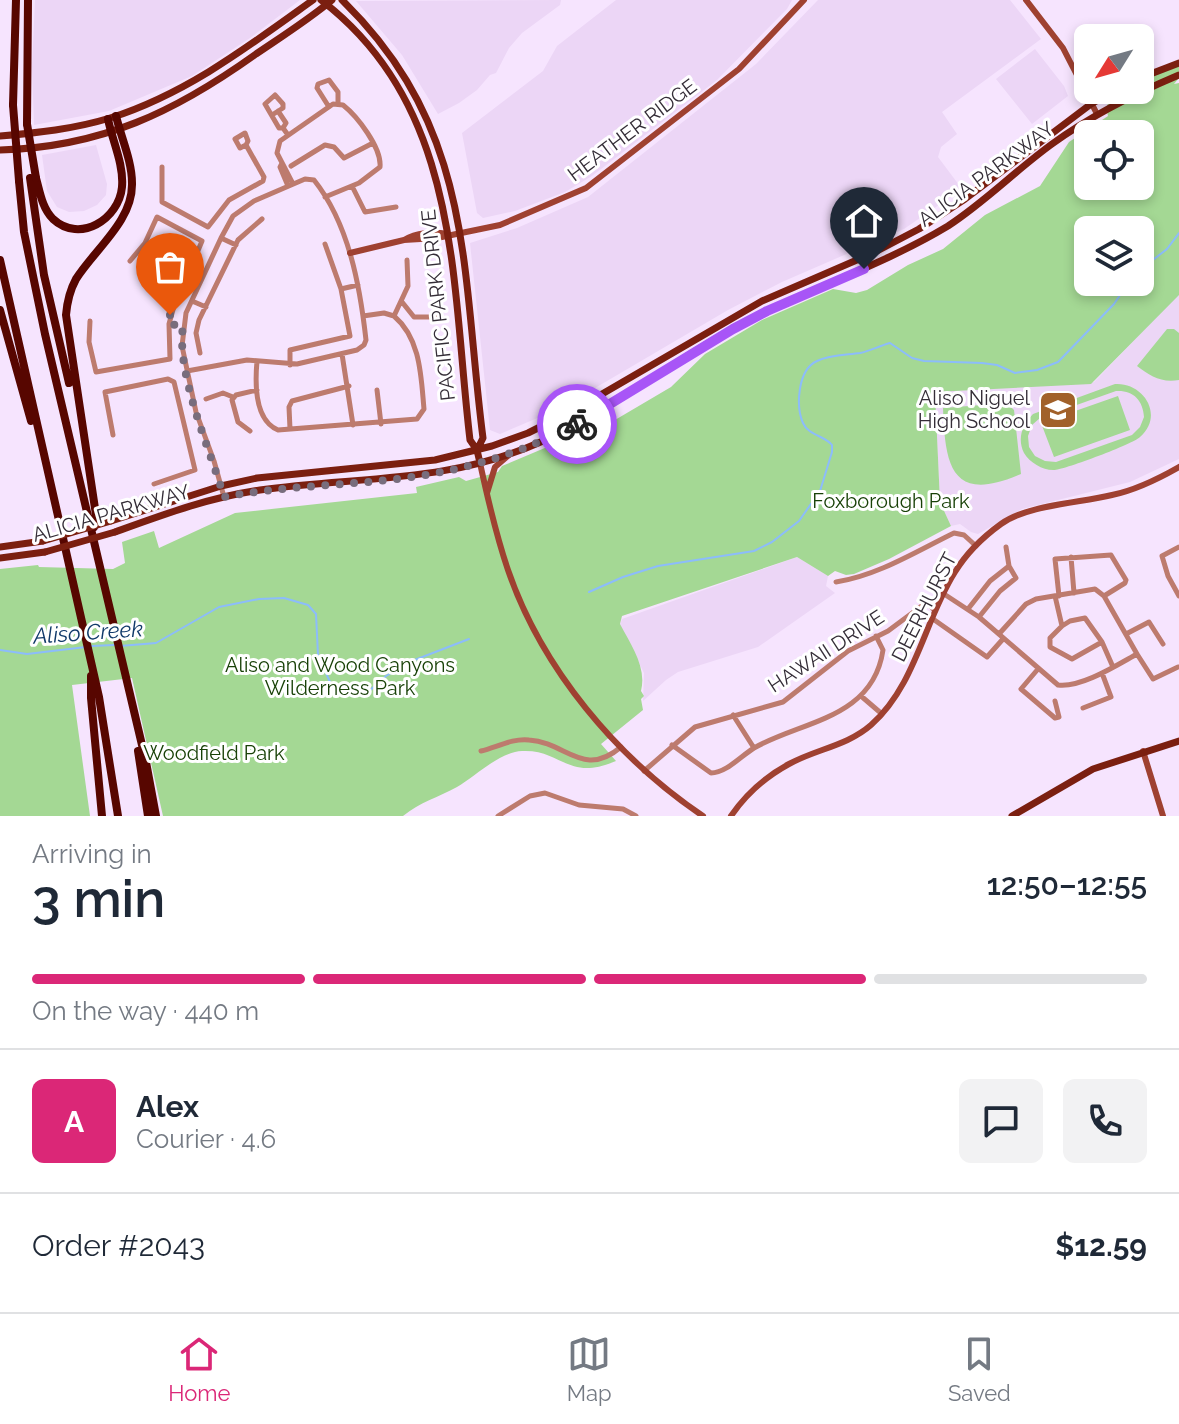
<!DOCTYPE html>
<html lang="en">
<head>
<meta charset="utf-8">
<style>
	:root { --surface:#fff; --page:#f2f2f3; --text:#1f2937; --muted:#747a83; --line:#e0e1e3; --accent:#db2777 }
	body { margin:0; font-family:Raleway,sans-serif; background:var(--page); color:var(--text); height:100vh; display:flex; flex-direction:column; font-size:30px; white-space:nowrap }
	* { box-sizing:border-box; margin:0 }
	p { font-size:26px; color:var(--muted) }
	.icon { flex:none; width:44px; height:44px; fill:none; stroke:currentColor; stroke-width:2; stroke-linecap:round; stroke-linejoin:round }
	.map { position:relative; height:816px; overflow:hidden }
	.details { display:flex; flex-direction:column; background:var(--surface); flex:1 }
	.details>* { flex:none }
	.needle { width:52px; rotate:233deg }
	.tools { position:absolute; left:1074px; top:24px; display:grid; gap:16px }
	.tools a { display:grid; place-items:center; width:80px; height:80px; border-radius:12px; background:var(--surface); box-shadow:0 4px 12px #0003; font-size:40px }
	.pin { position:absolute; display:grid; place-items:center; width:68px; height:68px; color:#fff; margin:-82px -34px; border-radius:50% 50% 50% 0; rotate:-45deg; box-shadow:0 0 8px #0007 }
	.pin .icon { rotate:45deg }
	.courier { position:absolute; display:grid; place-items:center; width:80px; height:80px; margin:-40px; border:6px solid #a855f7; border-radius:50%; background:#fff; color:#222; box-shadow:0 2px 10px #0007 }
	.summary em { font-style:normal; font-weight:600 }
	.summary div { display:flex; flex-direction:column-reverse }
	.summary { display:flex; align-items:center; justify-content:space-between; height:136px; padding:0 32px }
	h1 { font-size:52px; font-weight:600; line-height:60px }
	.bar { display:grid; grid-template-columns:repeat(4,1fr); gap:12px 8px; align-content:center; height:96px; padding:0 32px }
	.bar i { height:10px; border-radius:6px; background:var(--line) }
	.bar .active { background:var(--accent) }
	.bar p { grid-column:span 4 }
	.line { display:flex; align-items:center; gap:20px; padding:0 32px; border-top:2px solid var(--line) }
	.line div { flex:1 }
	.round { display:grid; place-items:center; flex:none; width:84px; height:84px; border-radius:12px; background:var(--page) }
	.tabs { display:flex; justify-content:space-around; align-items:center; height:112px; border-top:2px solid var(--line); background:var(--surface); font-size:22px; color:var(--muted) }
	.tabs a { display:grid; justify-items:center; gap:4px }
	.tabs .active { color:var(--accent) }
	.map>svg:first-child { display:block }
</style>
</head>
<body>
<div class="map">
<svg width="1179" height="816" viewBox="0 0 1179 816">
	<rect width="100%" height="100%" fill="#f6e4fe"/>
	<path fill="#ecd6f6" d="M35 0H300L250 38 192 76 109 111 34 125 32 67Z
		M561 0 560 5 522 33 509 48 496 73 490 75 477 90 459 103 438 114 402 55 356 1Z
		M616 0H792L787 9 717 80 592 176 565 192 515 211 483 218 477 213 462 133 543 71 557 46Z
		M818 0H1010L1041 39 942 112 957 134 941 147 938 157 962 189 904 229 782 282 728 310 561 408 500 434 490 430 470 243 517 228 588 197 756 64Z
		M1035 49 1064 86 1068 96 1032 124 996 79Z
		M96 145 107 184 106 195 97 205 84 211 69 212 57 207 47 191 42 155Z
		M1179 294V459L1130 482 1022 509 978 534 971 532 960 524 951 526 940 502 935 392 1094 382Z
		M797 557 828 576 826 586 835 593 758 647 678 672 666 680 643 701 644 673 620 625 622 619Z"/>
	<path fill="#a4d894" fill-rule="evenodd" d="M1179 66V78L1174 84 1179 83V295L1091 384 935 392 940 502 951 526 889 559 854 574 846 575 835 571 828 576 797 557 622 616 620 624C631 645 647 667 641 691L644 696 641 699 643 710 601 744 616 761C567 782 562 749 522 751 499 752 476 776 457 787 439 797 420 802 403 816H163L132 678 72 685 90 816H0V569L38 565 39 567 113 569 125 563 122 542 154 531 159 548 235 513 417 493 416 487 459 477 466 481 498 472 502 466 559 442 581 440 671 387 705 354 762 320 833 289 856 293 867 290 908 265 943 249 985 215 1040 186 1069 142 1108 116C1102 95 1124 90 1140 90V80ZM1088 134H1140V186H1088ZM1088 230H1140V282H1088Z
		M1167 329H1174L1179 333V380C1161 383 1150 376 1137 366Z
		M1115 384C1143 382 1165 415 1140 437 1133 444 1066 469 1055 470 1044 471 1030 463 1024 453 1017 439 1022 425 1033 414ZM1116 391C1133 390 1143 400 1144 417L1140 427 1132 435 1056 462 1045 461 1035 456 1029 447 1028 436 1032 425 1040 418Z
		M1118 396 1130 430 1054 457 1041 423Z
		M1007 403 1014 410 1021 474C952 504 945 467 943 408Z"/>
	<g fill="none" stroke-linecap="round" stroke-linejoin="round">
		<path stroke="#8cbcfb" stroke-width="2" d="M1140 270 1167 249 1179 233
			M589 592 623 577 658 566 754 551 772 542 799 521 820 491 832 452V445C825 436 808 435 803 423 796 407 797 370 817 361 829 355 846 355 860 353 870 351 879 346 890 343L912 358 924 361 982 363 997 365 1015 373 1037 370 1058 362 1114 304 1129 282
			M92 646 114 645
			M120 646 156 643 219 607 259 599 284 598 308 605 316 614 318 655 334 691 353 696 367 693 386 676 412 661 469 639
			M0 650 27 654 86 647"/>
		<path stroke="#bd7b6e" stroke-width="5" d="M329 107 317 88 318 84 329 80 338 92V103
			M278 111 286 123 283 128
			M272 115 283 108V104L275 95 265 104 279 128H283L288 135
			M282 163 280 167 288 186
			M291 166 325 145 334 147 344 158 373 143
			M162 167V202L208 227 229 200 263 181 264 177 246 145 248 141 245 133 235 139 240 148 246 145
			M293 184 277 153 280 141 333 104 343 105C357 116 382 148 380 167L359 183 325 197
			M352 186 365 212 396 207
			M221 238 236 245
			M130 261 145 243 157 217 202 241 187 277
			M341 289 358 285
			M192 301 206 307
			M402 302 414 317H435
			M394 316 408 286 407 260
			M90 321 89 342 96 372 170 359 169 324 176 299
			M200 353 196 333 199 320 238 240 262 219
			M342 354 353 425
			M257 361C255 383 254 420 278 430L417 419 424 409C421 377 421 339 394 316L384 313 363 316
			M290 365V350L350 336 341 289 325 244
			M187 371 247 360 297 364 357 350 364 345 366 340C360 286 349 224 314 180L305 179 254 201 233 216 221 238 186 313 182 346 196 412 214 461 224 497
			M377 390 381 424
			M206 399 223 393 233 397
			M290 429 289 407 292 401 349 386
			M250 431 238 422 232 400 236 395 257 390
			M113 435 105 392 168 379 174 382 195 470 154 484
			M1179 547 1162 556 1168 576 1179 596
			M1071 557 1074 593
			M836 582C877 576 917 551 954 533L964 535 976 546
			M944 594 979 617 1058 685C1081 688 1117 665 1137 654L1104 596 1095 589 1036 599 1026 604 999 634
			M1055 596 1062 626 1050 638V647L1072 659 1102 642
			M1059 596 1055 559 1111 555 1126 580 1125 583 1104 596
			M968 609 990 581 1009 566 1006 547
			M979 617 1000 591 1016 578 1009 566
			M933 619 987 657 1003 639
			M1062 626 1070 621 1085 618 1102 642 1113 667
			M1126 634 1149 622 1163 644
			M1137 654 1153 679 1178 667
			M1038 669 1021 689 1055 718 1059 717 1055 701
			M861 696 882 714
			M1083 708 1111 697 1102 673
			M733 715 754 748
			M672 745 711 773C726 773 741 756 754 748 801 721 873 719 883 650L876 636
			M481 751C497 747 513 738 529 740 566 742 583 779 621 747
			M644 771 695 727 783 702 848 651 888 631 927 602 935 611
			M498 816 530 796 545 793 579 805 623 809 636 816"/>
		<path stroke="#9f4131" stroke-width="6" d="M1026 0 1063 48 1097 114
			M404 240 437 238 500 225 586 188 739 69 804 0
			M350 253 404 240C416 233 433 231 447 234
			M480 463C488 500 496 535 508 570 542 669 617 758 703 816
			M487 493 495 467 509 455
			M1143 751 1163 816
			M731 816C746 794 765 777 789 764 816 749 847 746 871 725 916 685 924 621 955 572 966 554 983 537 1001 524 1027 505 1080 503 1112 495 1136 490 1158 479 1179 467"/>
		<path stroke="#7b1f10" stroke-width="7" d="M321 0C462 108 451 282 470 440L477 450 480 463
			M342 0C475 130 461 268 483 438L477 450
			M1140 78 1179 63
			M0 136C37 133 74 129 110 118 186 94 249 46 313 0
			M0 150C102 147 175 112 256 54 281 37 308 20 332 0
			M111 521 221 486 257 478 435 460 492 446 528 433 578 408 762 301 873 253 919 229 965 199 1091 104 1116 90
			M115 532C162 515 210 497 260 490 360 476 447 484 543 441 611 410 670 363 736 327 804 290 880 267 948 226 985 202 1016 170 1052 144 1092 115 1134 94 1179 75
			M0 547 43 541
			M0 558 45 552
			M1012 816 1093 769 1179 741"/>
		<path stroke="#570600" stroke-width="8" d="M13 105 16 0
			M27 124 28 0
			M30 178 44 275 69 383
			M36 178C40 192 42 208 53 219 80 244 119 219 122 187 124 164 112 140 108 119
			M19 181 24 232 45 334 146 762 156 816
			M0 260 99 697 118 816
			M0 310 31 421
			M94 527 96 515 66 315C67 303 70 290 76 279 95 249 133 221 132 183 132 161 121 137 116 116
			M91 676V698L102 816
			M138 751 148 816"/>
		<path stroke="#7b1f10" stroke-width="7" d="M43 541 111 521
			M45 552 115 532"/>
		<path stroke="#570600" stroke-width="8" d="M13 105 19 181
			M27 124 36 178"/>
	</g>
	<g fill="none" stroke-linecap="round" stroke-linejoin="round">
		<path stroke="#786d7d" stroke-width="8" stroke-dasharray="0 14.4" d="M170 315 169 324 183 326C176 375 210 449 224 497 281 486 338 486 396 479 460 472 520 454 577 424"/>
		<path stroke="#a855f7" stroke-width="10" d="M577 424 733 329 767 311 864 269"/>
	</g>
	<defs>
		<g id="school-square" transform="scale(2)"><rect x="-9" y="-9" width="18" height="18" rx="4" fill="#a1612a" stroke="#fff"/><path d="M0-5L7-2L0 1L-7-2ZM-4 1L0 2.5L4 1V4Q0 6-4 4Z" fill="#fff"/></g>
	</defs>
	<g fill-rule="evenodd">
		<use href="#school-square" x="1058" y="410"/>
	</g>
	<g text-anchor="middle" stroke-width="6" stroke-linejoin="round" paint-order="stroke">
		<g font-size="20" fill="#342d37" stroke="#fff">
			<text transform="translate(632 130) rotate(-37)" y="7">HEATHER RIDGE</text>
			<text transform="translate(986 174) rotate(-36)" y="7">ALICIA PARKWAY</text>
			<text transform="translate(438 305) rotate(-96)" y="7">PACIFIC PARK DRIVE</text>
			<text transform="translate(111 513) rotate(-16)" y="7">ALICIA PARKWAY</text>
			<text transform="translate(924 607) rotate(-63)" y="7">DEERHURST</text>
			<text transform="translate(826 651) rotate(-33)" y="7">HAWAII DRIVE</text>
		</g>
		<g font-size="20" fill="#342d37" stroke="#fff" text-anchor="end">
			<text x="1030" y="405">Aliso Niguel<tspan x="1030" dy="23">High School</tspan></text>
		</g>
		<g font-size="20" fill="#184107" stroke="#fff">
			<text x="891" y="508">Foxborough Park</text>
			<text x="340" y="672">Aliso and Wood Canyons<tspan x="340" dy="23">Wilderness Park</tspan></text>
			<text x="214" y="760">Woodfield Park</text>
		</g>
		<g font-size="22" font-style="italic" fill="#113a6a" stroke="#fff">
			<text transform="translate(88 632) rotate(-4)" y="8">Aliso Creek</text>
		</g>
	</g>
</svg>
<div class="tools">
<a><svg class="needle" viewBox="-14 -14 28 28"><path d="M0-13l5 13h-10z" fill="#e53935"/><path d="M0 13l5-13h-10z" fill="#747a83"/></svg></a>
<a><svg class="icon" aria-label="locate" viewBox="0 0 24 24"><circle cx="12" cy="12" r="6"/><path d="M12 2v4M12 18v4M2 12h4M18 12h4"/></svg></a>
<a><svg class="icon" aria-label="layers" viewBox="0 0 24 24"><path d="M12 4l9 5-9 5-9-5zM3 14l9 5 9-5"/></svg></a>
</div>
<div class="pin" style="left:170px;top:315px;background:#ea580c"><svg class="icon" aria-label="bag" viewBox="0 0 24 24"><path d="M5 8h14l-1 12H6zM9 8a3 3 0 0 1 6 0"/></svg></div>
<div class="pin" style="left:864px;top:269px;background:#1f2937"><svg class="icon" aria-label="home" viewBox="0 0 24 24"><path d="M3 11l9-7 9 7M6 9v11h12V9"/></svg></div>
<div class="courier" style="left:577px;top:424px"><svg class="icon" aria-label="bike" viewBox="0 0 24 24"><circle cx="6" cy="16" r="4"/><circle cx="18" cy="16" r="4"/><path d="M6 16l4-8h5l3 8M10 8l3 8H6M13 5h3"/></svg></div>
</div>
<section class="details">
<div class="summary"><div><h1>3 min</h1><p>Arriving in</p></div><em>12:50–12:55</em></div>
<div class="bar"><i class="active"></i><i class="active"></i><i class="active"></i><i></i><p>On the way · 440 m</p></div>
<div class="line" style="height:144px"><b class="round" style="background:var(--accent);color:#fff">A</b><div><b>Alex</b><p>Courier · 4.6</p></div><a class="round"><svg class="icon" aria-label="chat" viewBox="0 0 24 24"><path d="M4 5h16v11H9l-5 4z"/></svg></a><a class="round"><svg class="icon" aria-label="phone" viewBox="0 0 24 24"><path d="M5 4h4l2 5-3 2q2 4 5 5l2-3 5 2v4C11 20 4 13 5 4z"/></svg></a></div>
<div class="line" style="height:104px"><div>Order #2043</div><b>$12.59</b></div>
</section>
<nav class="tabs">
<a class="active"><svg class="icon" aria-label="home" viewBox="0 0 24 24"><path d="M3 11l9-7 9 7M6 9v11h12V9"/></svg>Home</a>
<a><svg class="icon" aria-label="map" viewBox="0 0 24 24"><path d="M3 6l6-2 6 2 6-2v14l-6 2-6-2-6 2zM9 4v14M15 6v14"/></svg>Map</a>
<a><svg class="icon" aria-label="saved" viewBox="0 0 24 24"><path d="M7 4h10v16l-5-4-5 4z"/></svg>Saved</a>
</nav>
</body>
</html>
